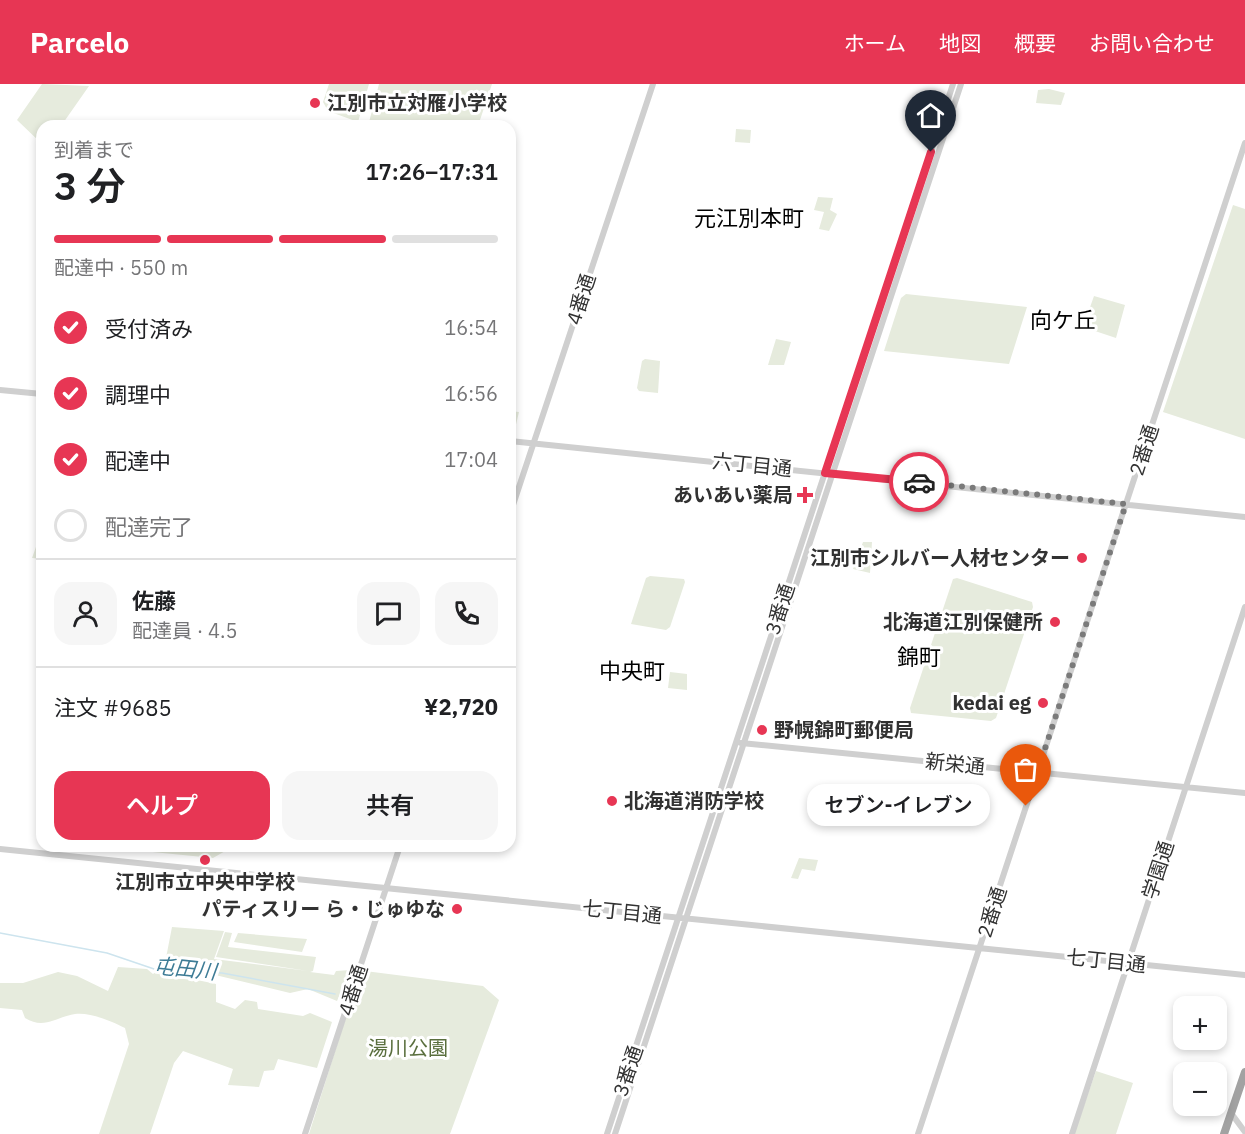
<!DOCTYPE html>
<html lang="ja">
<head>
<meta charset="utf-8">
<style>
	:root { --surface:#fff; --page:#f6f6f6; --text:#202124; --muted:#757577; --line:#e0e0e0; --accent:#e73654 }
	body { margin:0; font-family:"IBM Plex Sans","Noto Sans JP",sans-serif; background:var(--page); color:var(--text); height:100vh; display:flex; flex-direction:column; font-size:22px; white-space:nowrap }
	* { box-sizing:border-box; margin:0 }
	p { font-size:20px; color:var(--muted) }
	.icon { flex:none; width:33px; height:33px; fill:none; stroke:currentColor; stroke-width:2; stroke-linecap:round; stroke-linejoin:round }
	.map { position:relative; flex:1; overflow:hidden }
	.side { position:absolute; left:36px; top:36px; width:480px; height:732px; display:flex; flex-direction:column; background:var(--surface); border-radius:18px; box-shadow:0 3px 9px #0003 }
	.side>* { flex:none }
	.fabs { position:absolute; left:1173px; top:912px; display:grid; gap:12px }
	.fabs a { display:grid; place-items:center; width:54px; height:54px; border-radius:12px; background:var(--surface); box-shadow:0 3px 9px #0003; font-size:30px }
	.pin { position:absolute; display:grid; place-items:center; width:51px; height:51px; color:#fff; margin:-62px -26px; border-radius:50% 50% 50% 0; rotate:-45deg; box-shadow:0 0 6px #0007 }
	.pin .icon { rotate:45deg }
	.courier { position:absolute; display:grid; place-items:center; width:60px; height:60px; margin:-30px; border:4px solid #e73654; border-radius:50%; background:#fff; color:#222; box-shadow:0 2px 8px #0007 }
	.bubble { position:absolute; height:42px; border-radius:18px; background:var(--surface); box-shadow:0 3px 9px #0003; font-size:20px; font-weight:600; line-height:42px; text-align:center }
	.summary em { font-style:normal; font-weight:600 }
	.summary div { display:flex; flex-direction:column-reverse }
	.summary { display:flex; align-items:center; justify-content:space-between; height:102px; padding:0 18px }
	h1 { font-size:39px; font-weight:600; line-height:45px }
	.bar { display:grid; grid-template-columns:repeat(4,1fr); gap:9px 6px; align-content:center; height:72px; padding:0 18px }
	.bar i { height:8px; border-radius:4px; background:var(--line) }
	.bar .current { background:var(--accent) }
	.bar p { grid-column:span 4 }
	.line { display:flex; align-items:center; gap:15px; padding:0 18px; border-top:2px solid var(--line) }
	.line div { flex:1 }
	.round { display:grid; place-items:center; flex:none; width:63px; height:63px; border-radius:18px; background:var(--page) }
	ol { padding:0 18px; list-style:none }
	li { display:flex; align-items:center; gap:18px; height:66px }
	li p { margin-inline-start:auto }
	li .icon { padding:6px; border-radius:50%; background:var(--accent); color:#fff; stroke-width:4 }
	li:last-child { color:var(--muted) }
	li i { width:33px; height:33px; border:3px solid var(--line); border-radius:50% }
	.primary-button { display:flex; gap:12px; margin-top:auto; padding:12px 18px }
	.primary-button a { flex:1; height:69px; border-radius:18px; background:var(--accent); color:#fff; font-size:24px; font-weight:600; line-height:69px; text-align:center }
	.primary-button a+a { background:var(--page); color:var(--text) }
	header { display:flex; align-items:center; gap:36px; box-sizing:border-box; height:84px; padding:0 30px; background:var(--accent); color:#fff }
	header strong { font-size:28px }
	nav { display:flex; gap:33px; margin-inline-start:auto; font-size:21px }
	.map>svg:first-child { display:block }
</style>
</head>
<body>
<header>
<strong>Parcelo</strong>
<nav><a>ホーム</a><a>地図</a><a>概要</a><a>お問い合わせ</a></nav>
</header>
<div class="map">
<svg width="1245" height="1050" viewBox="0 0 1245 1050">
	<rect width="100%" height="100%" fill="#fff"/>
	<path fill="#e6ebdd" d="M42 0 89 2 61 42H42V60L17 36Z
		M329 0H369L358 38 328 27 323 18Z
		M379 0H492L478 42H368Z
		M1049 5 1065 9 1061 21 1036 19 1038 6Z
		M736 45 751 46 750 59 735 58Z
		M818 113 833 114 830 126 837 130 829 147 819 145 824 128 814 126Z
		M1233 121 1245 125V355L1163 328Z
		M742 122 755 124 758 127 753 141 740 140Z
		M906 210 1027 223 1009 280 884 267 901 214Z
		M1094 212 1125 221 1116 254 1083 243Z
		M776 255 791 258 784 281H768Z
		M645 275 660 277 658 309 639 307 637 304 642 277Z
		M510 327 519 328 513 353 510 352Z
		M42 446V475L32 474Z
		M863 458H872L870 489 853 485Z
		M650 492 684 495 685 498 670 543 666 546 631 540 646 494Z
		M957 494 1032 518 1033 523 996 634 991 637 911 629 910 624 953 495Z
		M670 588 687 590V606L668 604Z
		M113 762H228L227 766 213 774 112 764Z
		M799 774 818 776 815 787 802 785 798 795 791 794Z
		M172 843 224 847 214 875 308 887 216 873 225 848 232 849 228 863 316 873 313 887 310 888 334 891 336 887 350 886 337 917 308 905 290 909 165 879Z
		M238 849 307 855 302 868 234 858Z
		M118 883 147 885 153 890 157 887C180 897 194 894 216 900V918L235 925 245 916 257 918 258 925 303 932 310 929 332 938 317 984 278 975 274 986 264 987 259 1003 228 1001 233 985 183 967 174 979 150 1050H99L129 960 125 944C111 937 90 928 75 930 56 933 44 946 25 934L22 926 0 924V899H23L58 888 77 892 108 907Z
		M365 887 483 902 499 916 450 1050H309L343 942Z
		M1096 987 1133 999 1116 1050H1074Z"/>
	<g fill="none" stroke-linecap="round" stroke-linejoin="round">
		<path stroke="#cde4ee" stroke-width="1.5" d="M0 849 107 869 160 887 222 889 335 910"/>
		<path stroke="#cfcfcf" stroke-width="6" d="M0 306 42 310
			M510 357 1245 433
			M510 430 653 0
			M741 659 1245 709
			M0 765 1245 891
			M1231 1029 1245 1048
			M305 1050 400 762
			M607 1050 953 0
			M615 1050 961 0
			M918 1050 1245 59
			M1072 1050 1245 523"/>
		<path stroke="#a2a2a2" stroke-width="8" d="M1224 1050 1245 988"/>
	</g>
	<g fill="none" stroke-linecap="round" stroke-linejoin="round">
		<path stroke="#7a7a7a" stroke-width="6" stroke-dasharray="0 10.8" d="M919 398 1126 420 1026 722"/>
		<path stroke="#e73654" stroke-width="8" d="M919 398 825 389 931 68"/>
	</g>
	<g fill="#e73654" stroke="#fff" stroke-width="2">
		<circle cx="315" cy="19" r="6"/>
		<path d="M802 402h6v6h6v6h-6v6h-6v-6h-6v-6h6z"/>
		<circle cx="1082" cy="474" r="6"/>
		<circle cx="1055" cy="538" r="6"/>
		<circle cx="1043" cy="619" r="6"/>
		<circle cx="762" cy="646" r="6"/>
		<circle cx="612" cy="717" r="6"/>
		<circle cx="205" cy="776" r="6"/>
		<circle cx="457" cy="825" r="6"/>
	</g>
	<g text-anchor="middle" stroke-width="6" stroke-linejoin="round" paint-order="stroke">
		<g font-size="20" font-weight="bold" fill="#323232" stroke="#fff" text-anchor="end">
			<text x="327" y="26" text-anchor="start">江別市立対雁小学校</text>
			<text x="793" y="418">あいあい薬局</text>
			<text x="1070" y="481">江別市シルバー人材センター</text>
			<text x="1043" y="545">北海道江別保健所</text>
			<text x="1031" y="626">kedai eg</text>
			<text x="774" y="653" text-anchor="start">野幌錦町郵便局</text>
			<text x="624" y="724" text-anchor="start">北海道消防学校</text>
			<text x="205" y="805" text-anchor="middle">江別市立中央中学校</text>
			<text x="445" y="832">パティスリー ら・じゅゆな</text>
		</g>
		<g font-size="20" fill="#323232" stroke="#fff">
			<text transform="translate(581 215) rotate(-72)" y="7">4番通</text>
			<text transform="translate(1144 366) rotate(-72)" y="7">2番通</text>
			<text transform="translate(752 381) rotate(6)" y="7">六丁目通</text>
			<text transform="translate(780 525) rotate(-72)" y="7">3番通</text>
			<text transform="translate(955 680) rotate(6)" y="7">新栄通</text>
			<text transform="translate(1158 786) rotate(-72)" y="7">学園通</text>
			<text transform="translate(622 828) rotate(6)" y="7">七丁目通</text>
			<text transform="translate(992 828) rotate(-72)" y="7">2番通</text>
			<text transform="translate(1106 877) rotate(6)" y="7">七丁目通</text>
			<text transform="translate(353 906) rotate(-72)" y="7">4番通</text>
			<text transform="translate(628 987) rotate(-71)" y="7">3番通</text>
		</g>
		<g font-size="20" fill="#5a6f3e" stroke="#fff">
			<text x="408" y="971">湯川公園</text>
		</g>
		<g font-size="21" font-style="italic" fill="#3e7c96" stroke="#fff">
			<text transform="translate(185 885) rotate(6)" y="7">屯田川</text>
		</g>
		<g font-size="22" fill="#000" stroke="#fff">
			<text x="749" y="142">元江別本町</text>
			<text x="1063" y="244">向ケ丘</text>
			<text x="919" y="581">錦町</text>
			<text x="632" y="595">中央町</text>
		</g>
	</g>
</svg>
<div class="fabs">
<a>+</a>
<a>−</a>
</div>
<div class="pin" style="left:1026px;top:722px;background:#ea580c"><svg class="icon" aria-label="bag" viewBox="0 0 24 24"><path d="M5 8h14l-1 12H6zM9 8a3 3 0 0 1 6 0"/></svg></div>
<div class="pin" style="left:931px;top:68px;background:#1f2937"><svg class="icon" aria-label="home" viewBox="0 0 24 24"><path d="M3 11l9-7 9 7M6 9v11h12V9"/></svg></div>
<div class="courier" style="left:919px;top:398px"><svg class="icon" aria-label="car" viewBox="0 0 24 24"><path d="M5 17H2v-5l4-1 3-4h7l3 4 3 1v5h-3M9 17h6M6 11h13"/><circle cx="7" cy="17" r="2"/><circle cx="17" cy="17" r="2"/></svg></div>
<div class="bubble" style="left:807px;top:700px;width:183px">セブン-イレブン</div>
<section class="side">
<div class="summary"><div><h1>3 分</h1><p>到着まで</p></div><em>17:26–17:31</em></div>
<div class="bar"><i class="current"></i><i class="current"></i><i class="current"></i><i></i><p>配達中 · 550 m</p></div>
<ol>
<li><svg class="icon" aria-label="check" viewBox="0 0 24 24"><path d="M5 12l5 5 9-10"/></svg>受付済み<p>16:54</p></li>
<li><svg class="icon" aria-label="check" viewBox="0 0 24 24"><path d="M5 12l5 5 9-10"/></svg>調理中<p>16:56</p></li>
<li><svg class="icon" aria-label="check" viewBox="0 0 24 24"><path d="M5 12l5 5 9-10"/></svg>配達中<p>17:04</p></li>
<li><i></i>配達完了</li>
</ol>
<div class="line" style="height:108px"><a class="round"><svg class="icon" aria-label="person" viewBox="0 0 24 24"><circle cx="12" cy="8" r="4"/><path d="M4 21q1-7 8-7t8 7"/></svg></a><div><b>佐藤</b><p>配達員 · 4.5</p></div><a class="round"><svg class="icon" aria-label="chat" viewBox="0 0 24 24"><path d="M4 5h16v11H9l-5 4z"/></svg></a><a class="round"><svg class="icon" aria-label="phone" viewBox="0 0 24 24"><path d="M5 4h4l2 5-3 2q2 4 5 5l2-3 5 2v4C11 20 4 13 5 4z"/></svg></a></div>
<div class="line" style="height:78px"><div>注文 #9685</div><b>¥2,720</b></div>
<div class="primary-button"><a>ヘルプ</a><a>共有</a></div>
</section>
</div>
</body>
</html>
